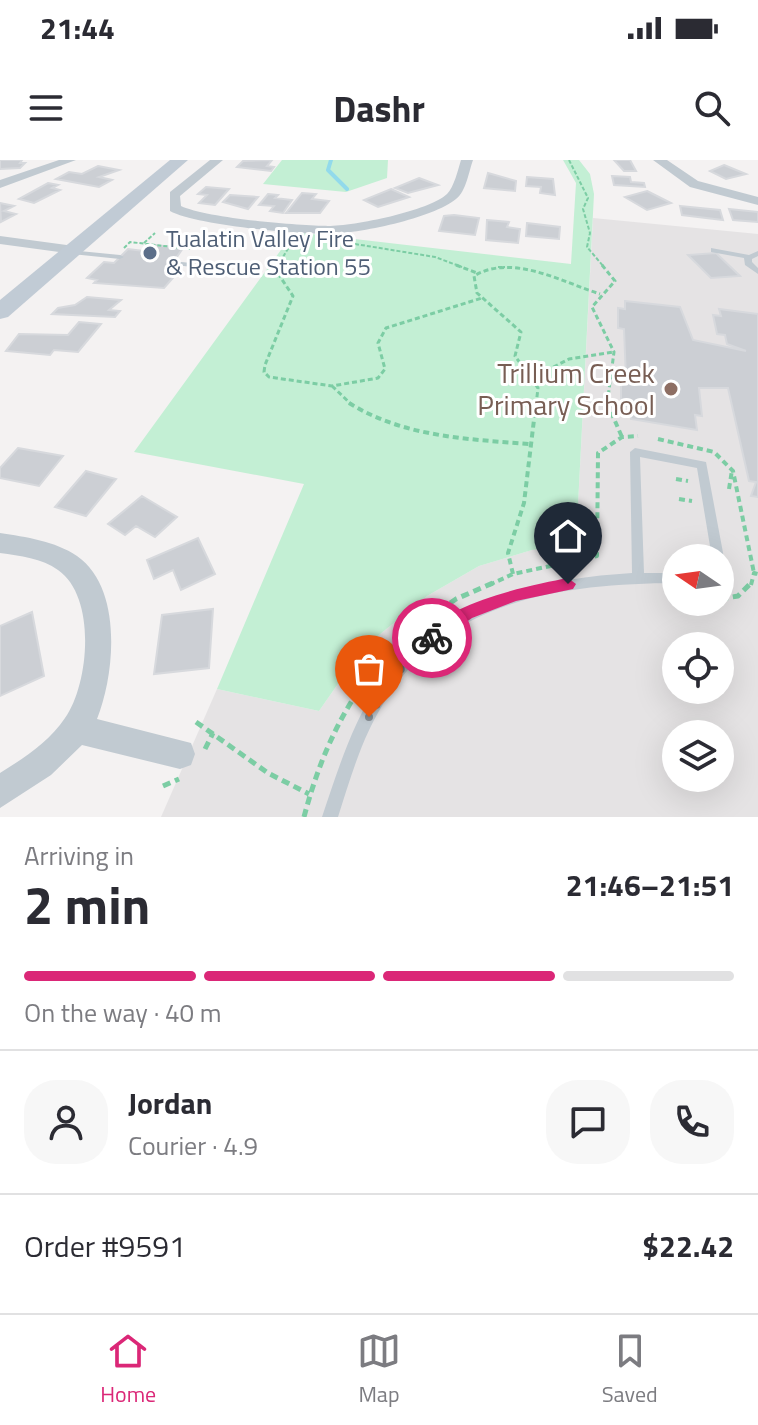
<!DOCTYPE html>
<html lang="en">
<head>
<meta charset="utf-8">
<style>
	:root { --surface:#fff; --page:#f7f7f7; --text:#2b2b33; --muted:#7c7c81; --line:#e1e1e2; --accent:#db2777 }
	body { margin:0; font-family:"Titillium Web",sans-serif; background:var(--page); color:var(--text); height:100vh; display:flex; flex-direction:column; font-size:30px; white-space:nowrap }
	* { box-sizing:border-box; margin:0 }
	p { font-size:26px; color:var(--muted) }
	.icon { flex:none; width:44px; height:44px; fill:none; stroke:currentColor; stroke-width:2; stroke-linecap:round; stroke-linejoin:round }
	.map { position:relative; height:657px; overflow:hidden }
	.details { display:flex; flex-direction:column; background:var(--surface); flex:1 }
	.details>* { flex:none }
	.needle { width:52px; rotate:283deg }
	.buttons { position:absolute; left:662px; top:384px; display:grid; gap:16px }
	.buttons a { display:grid; place-items:center; width:72px; height:72px; border-radius:50%; background:var(--surface); box-shadow:0 8px 32px #0002; font-size:40px }
	.pin { position:absolute; display:grid; place-items:center; width:68px; height:68px; color:#fff; margin:-82px -34px; border-radius:50% 50% 50% 0; rotate:-45deg; box-shadow:0 0 8px #0007 }
	.pin .icon { rotate:45deg }
	.courier { position:absolute; display:grid; place-items:center; width:80px; height:80px; margin:-40px; border:6px solid #db2777; border-radius:50%; background:#fff; color:#222; box-shadow:0 2px 10px #0007 }
	.overview em { font-style:normal; font-weight:700 }
	.overview div { display:flex; flex-direction:column-reverse }
	.overview { display:flex; align-items:center; justify-content:space-between; height:136px; padding:0 24px }
	h1 { font-size:52px; font-weight:700; line-height:60px }
	.bar { display:grid; grid-template-columns:repeat(4,1fr); gap:12px 8px; align-content:center; height:96px; padding:0 24px }
	.bar i { height:10px; border-radius:6px; background:var(--line) }
	.bar .selected { background:var(--accent) }
	.bar p { grid-column:span 4 }
	.line { display:flex; align-items:center; gap:20px; padding:0 24px; border-top:2px solid var(--line) }
	.line div { flex:1 }
	.round { display:grid; place-items:center; flex:none; width:84px; height:84px; border-radius:32px; background:var(--page) }
	.status { display:flex; justify-content:space-between; align-items:center; height:56px; padding:0 40px; background:var(--surface); direction:ltr }
	.status svg { height:22px; fill:currentColor }
	header { display:flex; justify-content:space-between; align-items:center; height:104px; padding:0 24px; background:var(--surface); font-size:36px; font-weight:700 }
	.tabs { display:flex; justify-content:space-around; align-items:center; height:112px; border-top:2px solid var(--line); background:var(--surface); font-size:22px; color:var(--muted) }
	.tabs a { display:grid; justify-items:center; gap:4px }
	.tabs .selected { color:var(--accent) }
	.map>svg:first-child { display:block }
</style>
</head>
<body>
<div class="status"><b>21:44</b><svg viewBox="0 0 49 12"><path d="M0 12V9h3v3zM5 12V6h3v6zM10 12V3h3v9zM15 12V0h3v12zM26 1h20v11H26zM47 4h2v5h-2z"/></svg></div>
<header><svg class="icon" aria-label="menu" viewBox="0 0 24 24"><path d="M4 6h16M4 12h16M4 18h16"/></svg>Dashr<svg class="icon" aria-label="search" viewBox="0 0 24 24"><circle cx="10" cy="10" r="6"/><path d="M15 15l6 6"/></svg></header>
<div class="map">
<svg width="758" height="657" viewBox="0 0 758 657">
	<rect width="100%" height="100%" fill="#f4f2f2"/>
	<path fill="#e5e3e4" fill-rule="evenodd" d="M593 58 758 74V657H161L217 529 319 551 363 488 427 436 479 406 532 390 576 384ZM676 398H720V442H676ZM676 486H720V530H676ZM676 574H720V618H676Z"/>
	<path fill="#c3efd4" d="M282 0H388L387 18 346 32 263 24Z
		M563 0H579L590 14 594 34 576 384 532 390 479 406 427 436 363 488 319 551 217 529 304 324 134 292 294 72 571 104 576 23Z"/>
	<g fill="none" stroke-linecap="round" stroke-linejoin="round">
		<path stroke="#92daeb" stroke-width="4" d="M331 0 328 10 347 29"/>
	</g>
	<path fill="#cccfd4" stroke="#d7d9dd" stroke-width="2" d="M0 0H22L20 3H25L20 8 0 9Z
		M272 0 267 6 274 7 271 11 237 7 243 1Z
		M614 0H630L636 11H624Z
		M724 5 746 14 726 19 710 11Z
		M98 6 119 10 99 17 112 20 99 27 56 19 69 12 82 14Z
		M488 13 516 21 515 31 484 28Z
		M612 16 630 17 631 22 644 23 645 27 614 25Z
		M527 17 553 19 555 35 540 33 541 27 526 26Z
		M419 18 438 25 408 33 395 28Z
		M48 23 58 25 52 28 60 30 34 43 19 39Z
		M206 27 229 29 215 45 199 43 207 35 198 34Z
		M391 29 409 37 378 47 364 40Z
		M647 31 671 43 647 50 625 37Z
		M302 33 316 34 312 39 329 41 320 53H286Z
		M268 34 278 35 275 38 292 40 283 53 270 51 274 46 259 45Z
		M230 35 258 37 248 49 223 42Z
		M0 43 14 46 4 51 16 54 1 62Z
		M680 46 720 50 723 60 682 55Z
		M729 49 758 52V62L733 60Z
		M454 55 479 58 475 75 439 71 444 56Z
		M487 60 509 62 507 67 520 69 518 83 486 80Z
		M527 63 560 67 559 79 526 76Z
		M155 85 183 88 168 110 179 111 164 128 94 123 97 120 87 118 104 102 114 103 128 89 144 91Z
		M716 93 740 116 711 118 688 95Z
		M87 137 121 140 109 150 120 151 115 157 52 154 58 148 75 145Z
		M625 141 680 147 693 180 746 191 727 184 725 175 717 174 713 155 721 156 719 149 758 154V337L751 336 756 322 749 321 728 228H699L702 256 695 255 697 270 631 259V247L621 245V219H626L624 169 618 168V148L625 149Z
		M79 162 101 164 78 192 54 190 50 195 6 191 19 174 68 175Z
		M18 288 63 296 39 326 0 318V308Z
		M86 311 116 319 86 356 55 347Z
		M142 336 177 357 155 377 136 366 125 375 108 364Z
		M198 378 215 414 181 430 173 410 154 419 147 400Z
		M213 449 209 508 154 514 162 455Z
		M32 452 44 516 0 536V466Z"/>
	<g fill="none" stroke-linecap="round" stroke-linejoin="round">
		<path stroke="#7ccda4" stroke-width="2" stroke-dasharray="4 2" stroke-linecap="butt" d="M569 0 588 38 583 49 590 73 587 87 604 107
			M144 83 155 73
			M355 84 435 97 462 107
			M124 88 130 82 190 89
			M277 107 292 82
			M498 107H505"/>
		<path stroke="#7ccda4" stroke-width="3" stroke-dasharray="5 3" stroke-linecap="butt" d="M277 105 279 115 293 136 265 205 264 212 269 217 332 226 378 218 385 209 378 183 386 168 482 138
			M456 105 477 113
			M602 105 615 121 592 147 614 192 607 245
			M532 218 569 199 614 192
			M332 226 352 245
			M536 245 538 228 515 196 521 172 477 133 474 116C512 93 562 122 600 134"/>
		<path stroke="#7ccda4" stroke-width="4" stroke-dasharray="6 4" stroke-linecap="butt" d="M349 243C404 277 466 279 529 284
			M607 243 622 277
			M658 279 714 292 733 311 754 413
			M676 319 688 321
			M729 329 732 310
			M679 339 692 341
			M513 414 508 393 524 343 536 243
			M489 425 513 414 597 396 598 293 622 277 638 276
			M751 425 754 413 758 414"/>
		<path stroke="#7ccda4" stroke-width="5" stroke-dasharray="8 5" stroke-linecap="butt" d="M720 439 738 436 751 423
			M418 465 456 439 493 423
			M196 562 268 613 309 634
			M205 589 213 573
			M163 626 179 619
			M304 657C320 596 345 540 388 493"/>
		<path fill="#c1cad1" fill-rule="evenodd" d="M711 88 749 95 758 91V96L752 99V102L758 108V114L745 105 744 98 711 92Z
			M69 90 120 95 124 97 120 99 72 94H69Z
			M171 101 212 105 216 107 212 109 174 105 170 103Z
			M635 288 706 302 724 398 722 402H720V398H712L697 308 640 297 644 413H676V423C567 424 451 437 387 538 363 574 351 616 338 657H322C337 613 351 566 377 527 434 442 536 419 632 413L630 292Z
			M720 405 724 406 726 414 724 418 720 419Z"/>
		<path fill="#c1cad1" fill-rule="evenodd" d="M59 0H76L0 28V20Z
			M210 0H223L180 36 181 46C206 58 299 66 328 66 354 66 429 51 447 34 454 27 458 10 461 0H473C469 11 466 32 456 39 433 58 358 74 327 74 295 74 195 65 170 51V32Z
			M653 0H667L698 21 758 37V45L690 27Z
			M0 76 74 86 81 90 74 94 0 84Z
			M0 373C26 377 55 381 77 396 123 428 115 514 97 559L191 583 195 594 191 605 180 609 82 585 51 615 0 648V613C24 598 49 582 65 558 89 524 97 437 58 410 42 398 20 396 0 393Z"/>
		<path fill="#c1cbd5" fill-rule="evenodd" d="M170 0H188L8 157 0 159V140Z"/>
	</g>
	<path fill="#db2777" d="M568 418 576 424 573 429 516 441 472 458 432 486 424 478C443 443 531 425 568 418Z"/>
	<g fill="none" stroke-linecap="round" stroke-linejoin="round">
		<path stroke="#868d93" stroke-width="8" stroke-dasharray="0 14.4" d="M369 557 393 517 432 478"/>
	</g>
	<circle fill="#5c6f8a" stroke="#fff" stroke-width="3" cx="150" cy="93" r="8"/>
	<circle fill="#8d6e63" stroke="#fff" stroke-width="3" cx="671" cy="229" r="8"/>
	<g text-anchor="middle" stroke-width="6" stroke-linejoin="round" paint-order="stroke">
		<g font-size="24" fill="#4e5e75" stroke="#fff" text-anchor="start">
			<text x="166" y="87">Tualatin Valley Fire<tspan x="166" dy="28">&amp; Rescue Station 55</tspan></text>
		</g>
		<g font-size="28" fill="#785e54" stroke="#fff" text-anchor="end">
			<text x="655" y="223">Trillium Creek<tspan x="655" dy="32">Primary School</tspan></text>
		</g>
	</g>
</svg>
<div class="buttons">
<a><svg class="needle" viewBox="-14 -14 28 28"><path d="M0-13l5 13h-10z" fill="#e53935"/><path d="M0 13l5-13h-10z" fill="#7c7c81"/></svg></a>
<a><svg class="icon" aria-label="locate" viewBox="0 0 24 24"><circle cx="12" cy="12" r="6"/><path d="M12 2v4M12 18v4M2 12h4M18 12h4"/></svg></a>
<a><svg class="icon" aria-label="layers" viewBox="0 0 24 24"><path d="M12 4l9 5-9 5-9-5zM3 14l9 5 9-5"/></svg></a>
</div>
<div class="pin" style="left:369px;top:557px;background:#ea580c"><svg class="icon" aria-label="bag" viewBox="0 0 24 24"><path d="M5 8h14l-1 12H6zM9 8a3 3 0 0 1 6 0"/></svg></div>
<div class="pin" style="left:568px;top:424px;background:#1f2937"><svg class="icon" aria-label="home" viewBox="0 0 24 24"><path d="M3 11l9-7 9 7M6 9v11h12V9"/></svg></div>
<div class="courier" style="left:432px;top:478px"><svg class="icon" aria-label="bike" viewBox="0 0 24 24"><circle cx="6" cy="16" r="4"/><circle cx="18" cy="16" r="4"/><path d="M6 16l4-8h5l3 8M10 8l3 8H6M13 5h3"/></svg></div>
</div>
<section class="details">
<div class="overview"><div><h1>2 min</h1><p>Arriving in</p></div><em>21:46–21:51</em></div>
<div class="bar"><i class="selected"></i><i class="selected"></i><i class="selected"></i><i></i><p>On the way · 40 m</p></div>
<div class="line" style="height:144px"><a class="round"><svg class="icon" aria-label="person" viewBox="0 0 24 24"><circle cx="12" cy="8" r="4"/><path d="M4 21q1-7 8-7t8 7"/></svg></a><div><b>Jordan</b><p>Courier · 4.9</p></div><a class="round"><svg class="icon" aria-label="chat" viewBox="0 0 24 24"><path d="M4 5h16v11H9l-5 4z"/></svg></a><a class="round"><svg class="icon" aria-label="phone" viewBox="0 0 24 24"><path d="M5 4h4l2 5-3 2q2 4 5 5l2-3 5 2v4C11 20 4 13 5 4z"/></svg></a></div>
<div class="line" style="height:104px"><div>Order #9591</div><b>$22.42</b></div>
</section>
<nav class="tabs">
<a class="selected"><svg class="icon" aria-label="home" viewBox="0 0 24 24"><path d="M3 11l9-7 9 7M6 9v11h12V9"/></svg>Home</a>
<a><svg class="icon" aria-label="map" viewBox="0 0 24 24"><path d="M3 6l6-2 6 2 6-2v14l-6 2-6-2-6 2zM9 4v14M15 6v14"/></svg>Map</a>
<a><svg class="icon" aria-label="saved" viewBox="0 0 24 24"><path d="M7 4h10v16l-5-4-5 4z"/></svg>Saved</a>
</nav>
</body>
</html>
